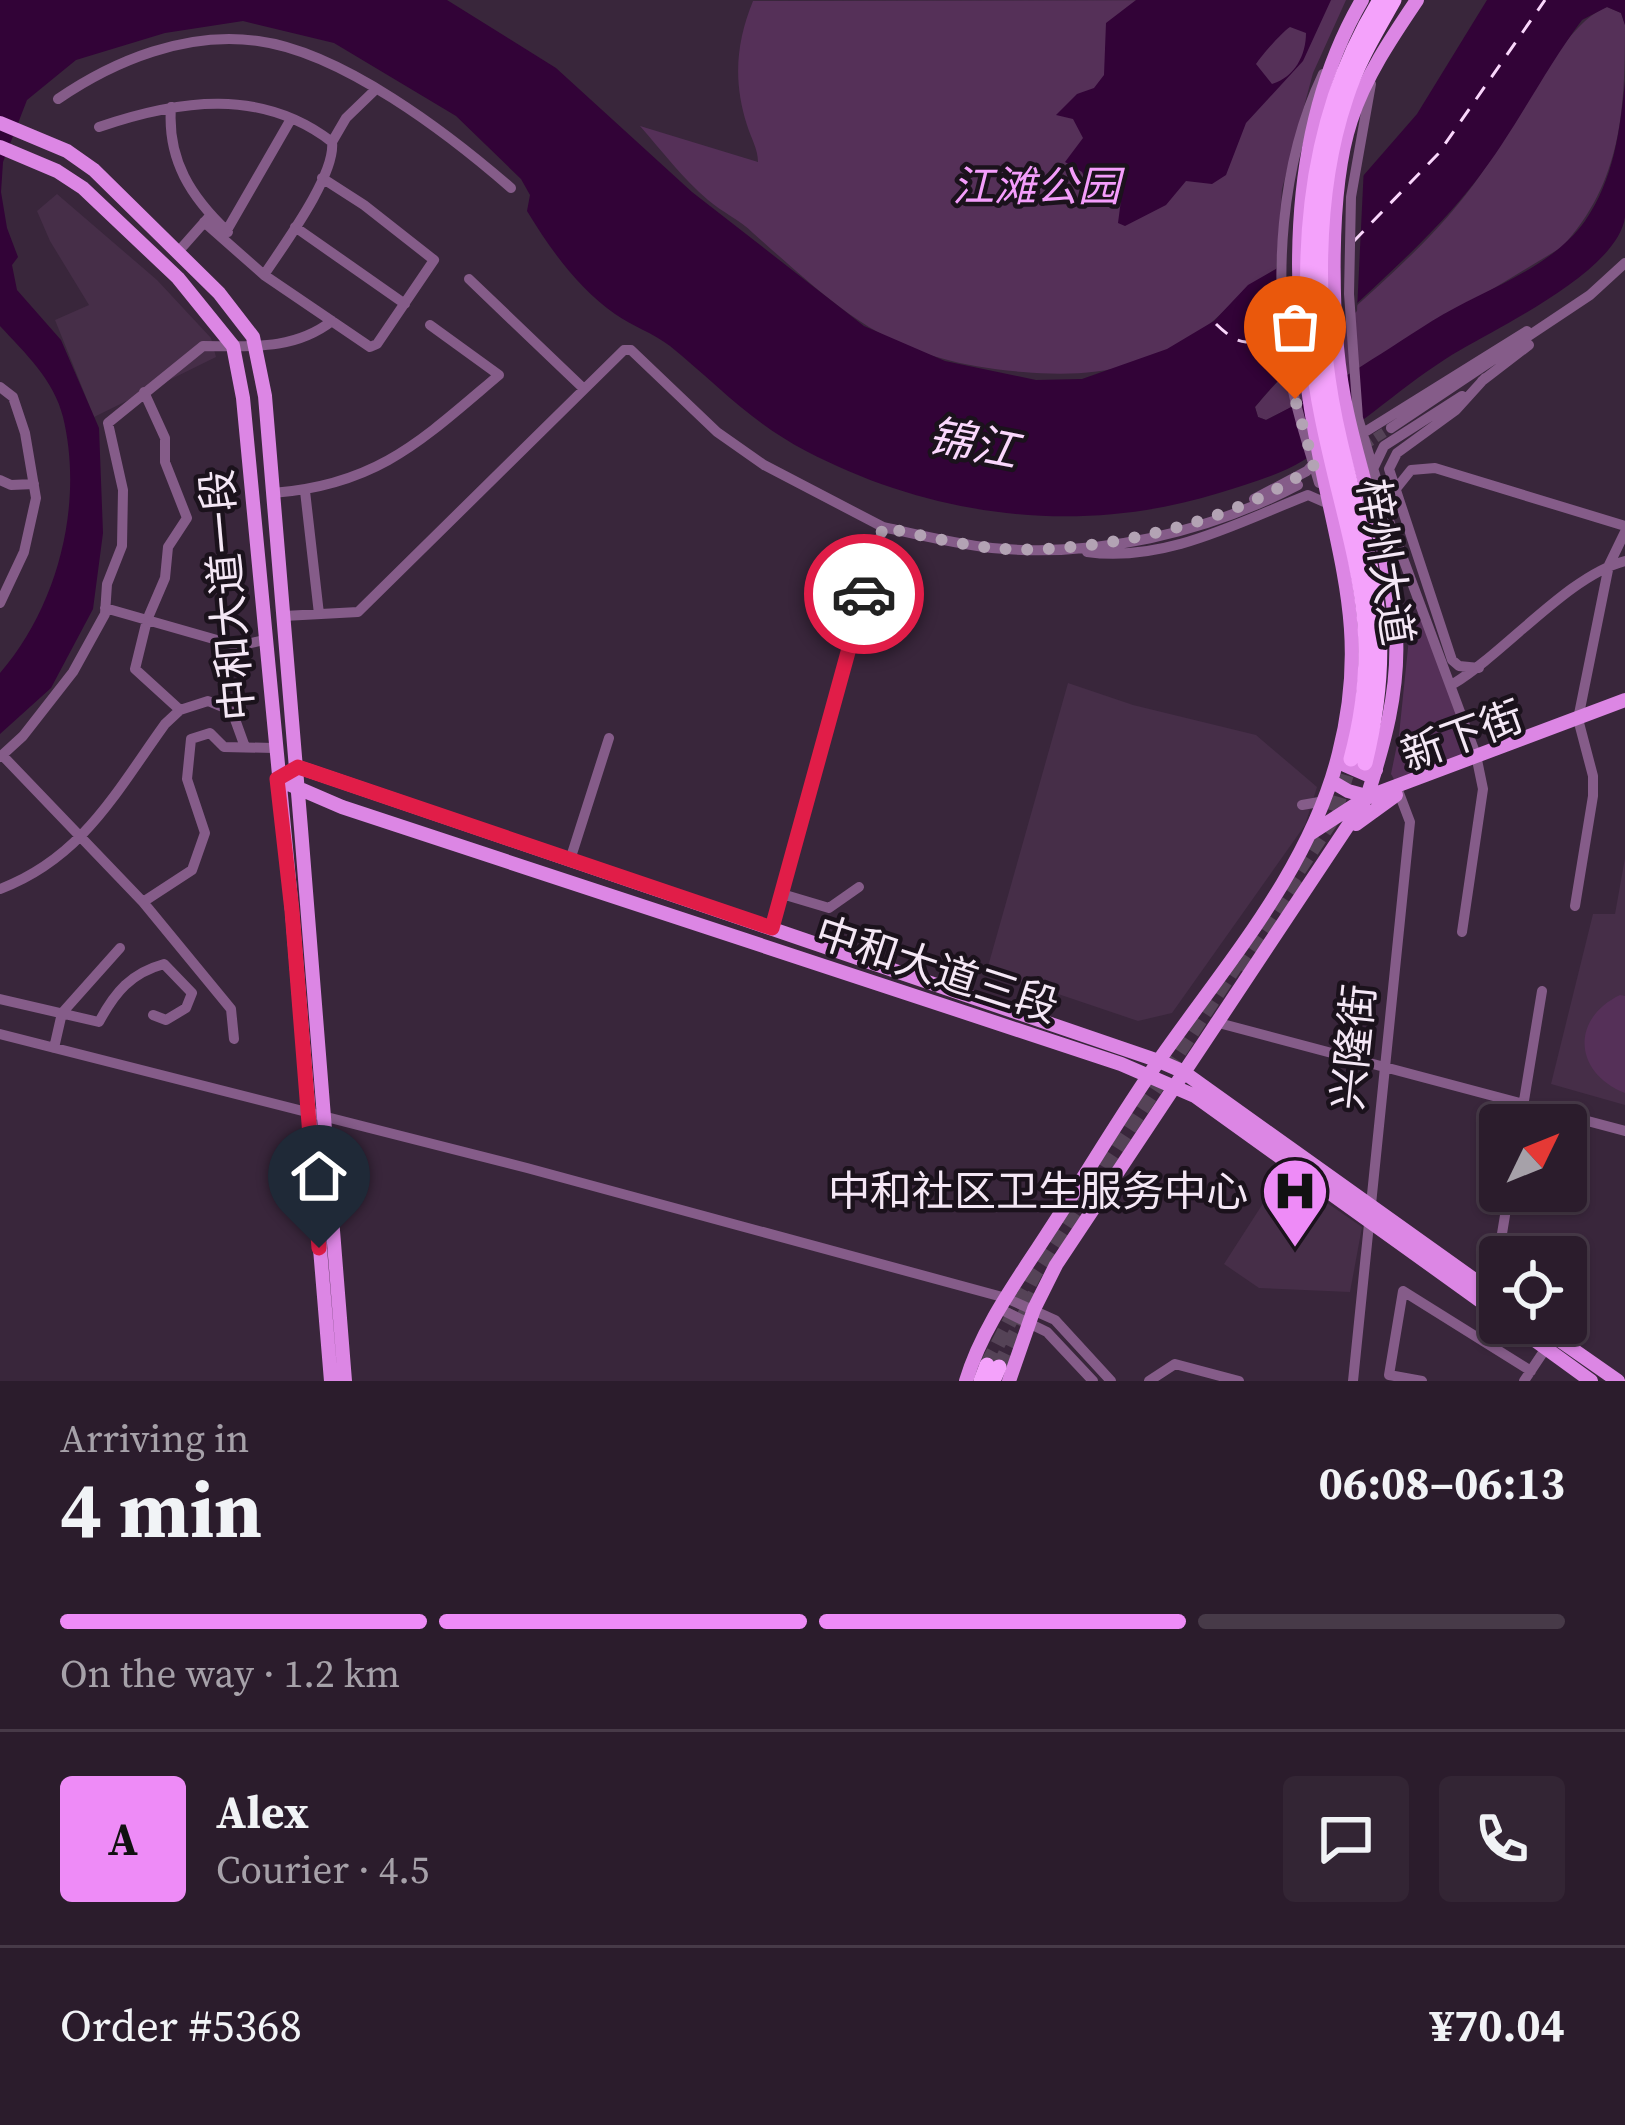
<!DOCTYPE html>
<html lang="en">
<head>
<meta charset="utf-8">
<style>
	:root { --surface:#2b1c2c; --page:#332534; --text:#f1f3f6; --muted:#a6a1a9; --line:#473a48; --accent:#ee8bf7 }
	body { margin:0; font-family:"Source Serif 4","Noto Sans SC",serif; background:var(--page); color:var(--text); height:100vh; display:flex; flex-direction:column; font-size:45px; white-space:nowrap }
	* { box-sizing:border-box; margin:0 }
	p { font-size:39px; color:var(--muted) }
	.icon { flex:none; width:66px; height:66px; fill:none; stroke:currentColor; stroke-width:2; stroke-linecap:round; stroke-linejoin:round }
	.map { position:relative; height:1381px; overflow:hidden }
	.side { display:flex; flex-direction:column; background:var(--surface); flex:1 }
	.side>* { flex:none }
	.needle { width:78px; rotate:47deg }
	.fabs { position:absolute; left:1479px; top:1104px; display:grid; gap:24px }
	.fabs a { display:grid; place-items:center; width:108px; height:108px; border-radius:12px; background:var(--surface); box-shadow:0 3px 9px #0004,0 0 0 3px var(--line); font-size:60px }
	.pin { position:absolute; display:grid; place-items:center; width:102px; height:102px; color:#fff; margin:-123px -51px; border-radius:50% 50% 50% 0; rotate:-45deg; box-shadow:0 0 12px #0007 }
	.pin .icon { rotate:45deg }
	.courier { position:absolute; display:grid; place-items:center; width:120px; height:120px; margin:-60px; border:9px solid #e11d48; border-radius:50%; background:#fff; color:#222; box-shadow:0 3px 15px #0007 }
	.summary em { font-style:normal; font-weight:700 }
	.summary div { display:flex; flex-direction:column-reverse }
	.summary { display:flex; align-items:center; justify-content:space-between; height:204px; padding:0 60px }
	h1 { font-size:78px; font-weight:700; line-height:90px }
	.bar { display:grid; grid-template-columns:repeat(4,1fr); gap:18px 12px; align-content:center; height:144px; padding:0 60px }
	.bar i { height:15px; border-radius:9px; background:var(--line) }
	.bar .on { background:var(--accent) }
	.bar p { grid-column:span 4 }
	.line { display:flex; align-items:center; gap:30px; padding:0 60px; border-top:3px solid var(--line) }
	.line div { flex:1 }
	.round { display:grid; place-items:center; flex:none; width:126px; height:126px; border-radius:12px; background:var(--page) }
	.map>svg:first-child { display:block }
</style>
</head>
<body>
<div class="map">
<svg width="1625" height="1381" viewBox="0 0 1625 1381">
	<rect width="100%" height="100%" fill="#39263b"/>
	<path fill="#462e48" d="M57 194 157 280 211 338 216 357 94 417 55 320 89 305 50 241 37 211Z
		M1068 683 1133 705 1256 735 1317 787 1305 825 1172 1013 1138 1021 987 970Z
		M1625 858V1105L1551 1084 1593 914H1615Z
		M1273 1188 1305 1210 1317 1196 1362 1227 1350 1292 1259 1288 1224 1264Z"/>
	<path fill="#553058" d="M1346 0 1313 73 1282 189 1276 269C1250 284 1234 302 1213 321 1192 341 1158 355 1132 364 1097 375 1058 375 1023 372 890 361 847 316 753 233 740 220 722 212 708 200 683 179 662 151 640 126L758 162C758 149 751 138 747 125 733 81 736 43 753 1Z
		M1607 7 1621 13 1625 25C1625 109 1622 182 1562 247L1326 390 1266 420 1258 417 1255 407C1324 324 1420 263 1481 174 1509 133 1563 22 1607 7Z
		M1417 614 1422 616 1473 752 1395 781 1391 774 1399 735 1411 619Z
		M1620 995 1625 996V1093C1574 1073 1570 1019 1620 995Z"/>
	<path fill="#320337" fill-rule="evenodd" d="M0 0H447L556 68 692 192 864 326 945 361 1036 380 1082 379 1167 349 1214 321 1248 285 1276 269 1329 215 1417 114 1487 0H1625V25L1621 13 1607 7 1582 20C1543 72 1515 131 1475 182 1410 265 1322 326 1255 407L1258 417 1266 420C1329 389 1374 358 1432 321 1482 290 1550 270 1585 221 1614 179 1620 130 1625 81 1625 124 1625 174 1625 217 1617 274 1489 331 1444 360 1396 391 1353 432 1304 460 1278 476 1247 484 1219 493 1081 536 934 518 806 451 749 421 718 385 670 346 653 333 632 326 615 314 578 288 550 249 527 211L530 195 521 179 456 116 334 43 243 21 165 33 76 60 27 100 3 162 1 192 7 228 18 257 12 265 17 290 61 340 99 428 103 533 93 609 51 688 0 734V673C58 606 84 504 63 417 54 380 25 353 0 326Z
		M1136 0H1331L1303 61 1246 123 1226 175 1212 184 1186 181 1166 205 1125 226 1118 223 1121 200 1114 191 1087 183 1082 172 1065 162 1083 138 1073 119 1056 115 1077 94 1094 88 1104 75 1106 23ZM1290 27 1306 33C1306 55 1295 77 1272 84L1256 64C1262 55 1282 32 1290 27Z"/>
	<path fill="#39263b" d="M1364 166 1357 311 1288 380 1281 255Z"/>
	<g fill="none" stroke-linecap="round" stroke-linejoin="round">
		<path stroke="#fad7fc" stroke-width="3" stroke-dasharray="15 12" stroke-linecap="butt" d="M1353 242 1438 154 1545 0
			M1216 324C1245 352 1254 345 1280 318"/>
		<path stroke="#554357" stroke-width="10" stroke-dasharray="10 5" stroke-linecap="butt" d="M1363 446 1391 428"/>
		<path stroke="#554357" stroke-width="15" stroke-dasharray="15 8" stroke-linecap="butt" d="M1286 889 1333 818 1351 759
			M1242 971 1302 882
			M987 1365 1035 1273 1243 954
			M999 1367 1035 1294"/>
		<path stroke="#855c89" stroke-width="10" d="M1371 84 1351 197 1349 294 1358 418 1388 518 1476 755 1483 789 1462 932
			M58 99C115 60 187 31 258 41 342 52 449 134 511 188
			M171 107C167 160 191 197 228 232
			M99 127C178 100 261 87 332 142
			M204 222 264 275 370 347 377 344 434 260 364 205 322 178
			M295 227 405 304
			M223 237 291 119
			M177 253 208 218
			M264 275C283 246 336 175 332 142L346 118 375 90
			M469 279 584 389
			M1482 381 1529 345
			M0 387 13 397 25 433 36 498 24 552 0 603
			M144 392 165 438V462L187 518 168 547 165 578 147 620 135 669 180 710 208 701 232 711 245 747
			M1391 428 1590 295 1625 263
			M1360 435 1527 331
			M1373 469 1384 446 1462 396
			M0 480 11 485 34 484
			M1319 483C1309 448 1296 412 1290 376 1273 278 1280 165 1323 74
			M1395 490 1411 470 1435 468 1625 526
			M305 491 319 614
			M273 493C378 485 422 440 499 375L430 325
			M1254 499 1307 471 1315 462
			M1087 552C1165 563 1239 522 1308 495L1324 502
			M105 608 238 646 264 640
			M284 616 358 612 624 350H631L717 432 764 465 883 527C919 535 956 544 992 548 1097 558 1206 533 1298 485
			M1479 668 1459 666 1452 660 1389 469 1397 453 1456 410 1485 378
			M1453 684C1506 652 1569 575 1625 561
			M2 755 143 902 231 1009 234 1039
			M0 757 23 736 73 672 105 614 107 584 122 546 123 490 108 423 203 346C249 346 293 351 332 321
			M1302 805 1325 801
			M570 860 609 738
			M0 889C82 858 116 792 165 724L180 710
			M782 894 829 908 859 887
			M143 902 192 870 205 833 187 779 191 739 210 733 224 747 274 748
			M1575 906 1593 796V776L1578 719 1609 565 1625 532
			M772 929 883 527
			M0 999 99 1022C115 992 131 973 164 964L192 993 186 1008 166 1020 153 1015
			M1215 1022 1625 1131
			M0 1034 527 1168 1006 1298 1055 1320 1111 1381
			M54 1048 62 1013 120 948
			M1520 1125 1542 991
			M1487 1293 1497 1264 1509 1191
			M1000 1309 1047 1332 1093 1381
			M1149 1381 1175 1364 1239 1381
			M1353 1381 1410 822 1399 793
			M1422 1381 1389 1375 1403 1291 1531 1371
			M1524 1381 1546 1348"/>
		<path stroke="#dc86e4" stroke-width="14" d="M0 123 67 151 94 170 219 293 253 337 265 396C294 724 318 1053 345 1381
			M0 147 57 171 83 188 178 278 233 346 243 398 292 911 331 1381
			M1339 756 1345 765 1368 775 1376 770
			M277 779 298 767 1159 1061 1182 1071 1500 1298
			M277 779 342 807 1121 1064 1195 1096 1500 1315
			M1331 781 1348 791 1370 797
			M1356 824 1396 795
			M1310 834 1367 797 1625 700
			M1511 1323 1591 1381
			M1535 1323 1618 1381
			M966 1381C982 1327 1019 1278 1049 1231 1087 1173 1122 1113 1162 1056 1228 962 1311 867 1339 753 1368 639 1342 570 1320 459 1290 310 1283 136 1362 0
			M1009 1381 1034 1309 1056 1265 1367 797C1384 744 1399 692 1396 635 1392 558 1363 487 1347 412 1330 337 1327 193 1351 120 1365 77 1392 37 1417 0"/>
		<path stroke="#f4a2fb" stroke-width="15" d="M1351 759C1388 623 1348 547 1322 417 1294 278 1304 123 1380 0
			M1365 763C1398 629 1370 568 1340 441 1315 336 1311 201 1346 98 1357 63 1376 32 1394 0
			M981 1381 987 1365
			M993 1381 999 1367"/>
	</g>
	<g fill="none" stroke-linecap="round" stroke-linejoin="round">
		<path stroke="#b3a3b4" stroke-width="12" stroke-dasharray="0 21.6" d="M864 594 883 527C919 535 956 544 993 548 1085 557 1241 523 1314 465L1295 399"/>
		<path stroke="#e11d48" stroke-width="15" d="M319 1248 292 911 277 779 298 767 772 928 864 594"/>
	</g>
	<defs>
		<g id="hospital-pin" transform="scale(3.45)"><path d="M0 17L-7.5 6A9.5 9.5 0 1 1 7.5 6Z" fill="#ee8bf7" stroke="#1b121c"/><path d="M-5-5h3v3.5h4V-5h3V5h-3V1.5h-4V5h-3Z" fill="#111"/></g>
	</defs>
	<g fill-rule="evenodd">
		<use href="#hospital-pin" x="1295" y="1191"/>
	</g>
	<g text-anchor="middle" stroke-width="9" stroke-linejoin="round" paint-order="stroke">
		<g font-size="42" font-style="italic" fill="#f49dfb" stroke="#1b121c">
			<text x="1036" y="201">江滩公园</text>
		</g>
		<g font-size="42" fill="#f4e7f5" stroke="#1b121c">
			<text transform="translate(1386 562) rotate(81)" y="15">梓州大道</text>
			<text transform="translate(227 595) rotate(-95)" y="15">中和大道一段</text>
			<text transform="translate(1462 735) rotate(-20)" y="15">新下街</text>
			<text transform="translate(937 969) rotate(18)" y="15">中和大道三段</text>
			<text transform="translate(1353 1047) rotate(-84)" y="15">兴隆街</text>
		</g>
		<g font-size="42" fill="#f4e7f5" stroke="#1b121c" text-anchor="end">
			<text x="1248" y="1206">中和社区卫生服务中心</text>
		</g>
		<g font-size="45" font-style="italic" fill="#fad7fc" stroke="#1b121c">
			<text transform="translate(973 443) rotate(11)" y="16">锦江</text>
		</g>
	</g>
</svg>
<div class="fabs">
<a><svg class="needle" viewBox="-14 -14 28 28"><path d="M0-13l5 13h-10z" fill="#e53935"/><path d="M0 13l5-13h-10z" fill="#a6a1a9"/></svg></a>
<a><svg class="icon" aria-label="locate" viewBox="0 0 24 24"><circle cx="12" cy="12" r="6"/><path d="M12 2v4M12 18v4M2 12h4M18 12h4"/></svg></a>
</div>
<div class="pin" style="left:1295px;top:399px;background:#ea580c"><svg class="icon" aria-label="bag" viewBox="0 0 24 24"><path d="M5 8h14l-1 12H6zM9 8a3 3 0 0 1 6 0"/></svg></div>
<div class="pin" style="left:319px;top:1248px;background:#1f2937"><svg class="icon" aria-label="home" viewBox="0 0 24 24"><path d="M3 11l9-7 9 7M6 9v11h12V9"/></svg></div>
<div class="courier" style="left:864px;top:594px"><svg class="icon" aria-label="car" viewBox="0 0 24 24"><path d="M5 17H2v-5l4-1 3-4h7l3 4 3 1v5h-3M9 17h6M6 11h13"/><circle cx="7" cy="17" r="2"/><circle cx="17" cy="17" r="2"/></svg></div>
</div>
<section class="side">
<div class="summary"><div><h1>4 min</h1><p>Arriving in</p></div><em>06:08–06:13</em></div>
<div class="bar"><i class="on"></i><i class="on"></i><i class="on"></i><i></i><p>On the way · 1.2 km</p></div>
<div class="line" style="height:216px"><b class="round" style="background:var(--accent);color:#111">A</b><div><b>Alex</b><p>Courier · 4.5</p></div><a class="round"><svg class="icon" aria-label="chat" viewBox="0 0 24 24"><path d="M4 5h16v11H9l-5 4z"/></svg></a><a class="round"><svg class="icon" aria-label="phone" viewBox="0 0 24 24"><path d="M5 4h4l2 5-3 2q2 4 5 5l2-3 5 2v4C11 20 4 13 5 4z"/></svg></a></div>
<div class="line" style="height:156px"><div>Order #5368</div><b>¥70.04</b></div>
</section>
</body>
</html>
